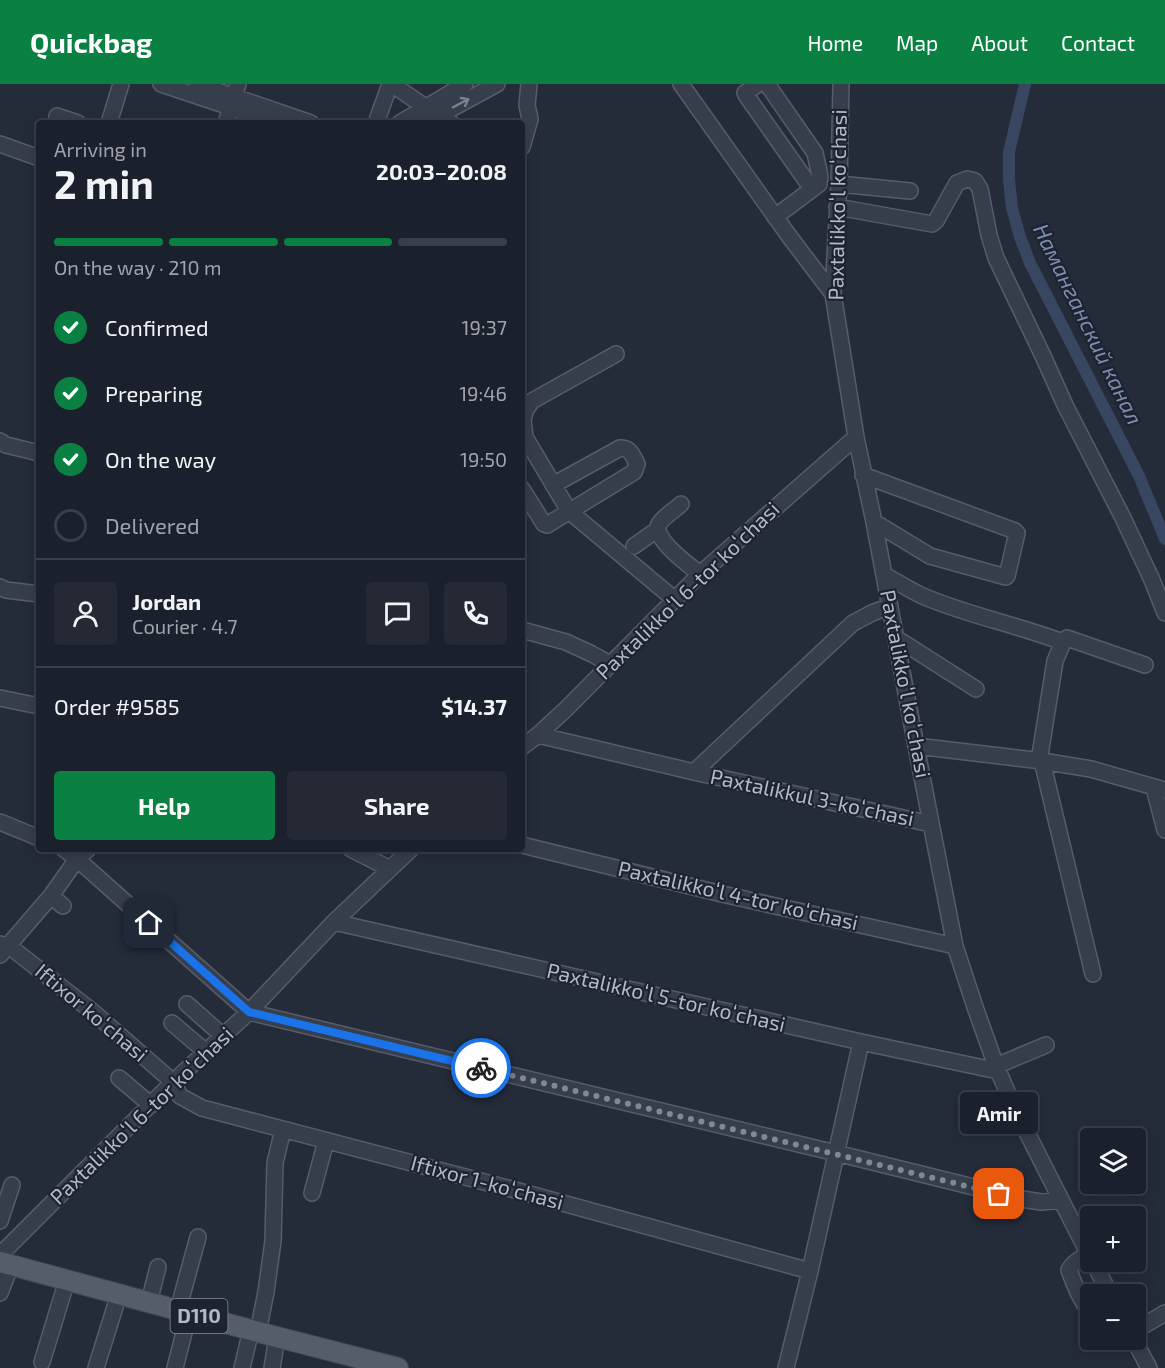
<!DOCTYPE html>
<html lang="en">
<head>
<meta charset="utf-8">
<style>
	:root { --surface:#1b212c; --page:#242934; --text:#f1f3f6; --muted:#a0a3a9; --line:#393e48; --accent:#0b8043 }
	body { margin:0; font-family:"Exo 2",sans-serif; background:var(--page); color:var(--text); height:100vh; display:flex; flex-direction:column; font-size:22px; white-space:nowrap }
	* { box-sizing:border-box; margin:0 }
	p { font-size:20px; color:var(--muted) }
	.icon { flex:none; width:33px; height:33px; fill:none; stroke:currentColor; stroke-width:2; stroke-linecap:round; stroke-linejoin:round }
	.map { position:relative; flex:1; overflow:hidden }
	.panel { position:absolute; left:36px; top:36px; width:489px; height:732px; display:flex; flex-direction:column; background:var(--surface); border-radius:6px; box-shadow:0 3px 15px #0003,0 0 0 2px var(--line) }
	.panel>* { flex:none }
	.tools { position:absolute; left:1080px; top:1044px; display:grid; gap:12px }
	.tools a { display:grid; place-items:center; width:66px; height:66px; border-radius:6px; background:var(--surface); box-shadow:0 3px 15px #0003,0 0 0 2px var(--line); font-size:30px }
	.pin { position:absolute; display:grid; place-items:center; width:51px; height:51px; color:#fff; margin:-26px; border-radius:12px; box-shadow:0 3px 9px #0006 }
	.courier { position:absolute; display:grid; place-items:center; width:60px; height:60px; margin:-30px; border:4px solid #1a73e8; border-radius:50%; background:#fff; color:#222; box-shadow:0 2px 8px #0007 }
	.bubble { position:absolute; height:42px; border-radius:6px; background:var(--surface); box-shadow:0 3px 15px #0003,0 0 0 2px var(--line); font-size:20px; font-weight:700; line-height:42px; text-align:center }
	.headline em { font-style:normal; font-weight:700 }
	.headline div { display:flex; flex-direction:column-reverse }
	.headline { display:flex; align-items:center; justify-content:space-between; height:102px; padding:0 18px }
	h1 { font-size:39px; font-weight:700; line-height:45px }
	.bar { display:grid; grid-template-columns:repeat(4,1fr); gap:9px 6px; align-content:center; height:72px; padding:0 18px }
	.bar i { height:8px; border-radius:4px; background:var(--line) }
	.bar .on { background:var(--accent) }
	.bar p { grid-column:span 4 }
	.line { display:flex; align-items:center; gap:15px; padding:0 18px; border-top:2px solid var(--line) }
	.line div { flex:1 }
	.round { display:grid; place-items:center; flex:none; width:63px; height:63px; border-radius:6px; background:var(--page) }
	ol { padding:0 18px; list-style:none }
	li { display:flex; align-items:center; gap:18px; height:66px }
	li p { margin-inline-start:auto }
	li .icon { padding:6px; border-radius:50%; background:var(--accent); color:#fff; stroke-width:4 }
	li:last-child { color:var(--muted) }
	li i { width:33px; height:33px; border:3px solid var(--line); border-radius:50% }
	.button { display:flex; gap:12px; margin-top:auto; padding:12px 18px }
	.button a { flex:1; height:69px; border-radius:6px; background:var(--accent); color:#fff; font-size:24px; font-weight:700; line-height:69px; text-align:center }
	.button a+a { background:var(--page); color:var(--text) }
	header { display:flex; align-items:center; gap:36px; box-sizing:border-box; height:84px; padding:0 30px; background:var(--accent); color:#fff }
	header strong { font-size:28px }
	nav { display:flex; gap:33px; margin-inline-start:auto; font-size:21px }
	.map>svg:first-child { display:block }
</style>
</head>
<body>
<header>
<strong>Quickbag</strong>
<nav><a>Home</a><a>Map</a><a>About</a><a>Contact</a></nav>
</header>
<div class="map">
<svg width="1165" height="1284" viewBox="0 0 1165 1284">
	<rect width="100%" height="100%" fill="#242c3a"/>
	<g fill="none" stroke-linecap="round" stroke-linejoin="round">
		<path stroke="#384661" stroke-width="12" d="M1025 0 1009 68V96L1012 124 1020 153 1030 179 1139 392 1165 455"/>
		<g stroke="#565c69" stroke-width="18">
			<path id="minor" d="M161 0 278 39
				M197 0 311 39
				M392 0 438 32 451 39
				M681 0 789 152 833 210
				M758 0 745 9 746 11 812 105
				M767 0 815 69 820 92 819 100 775 133
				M841 0 839 100 833 210 856 353 874 438 916 662 955 862 975 923 996 982 1014 1023 1090 1173
				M57 32 78 39
				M109 39 121 0
				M226 39 238 0
				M376 39 390 0
				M400 39 465 0
				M425 39 497 0
				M0 60 39 74
				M522 63 530 35 527 21 529 0
				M839 100 910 107
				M837 123 932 140 936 137 957 99 967 95 975 97 980 105 989 151 996 174 1043 272 1065 321 1123 434 1152 496 1165 529
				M616 270 532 317 526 325 523 336 525 353 569 427 674 515
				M0 357 6 361 39 369
				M863 391 1015 447 1017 449 1007 492 1006 493 930 472 874 438
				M522 405 544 440 547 441 634 388 637 380C633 372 630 363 620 364L553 401
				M681 420C675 426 664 432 659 440 651 454 690 482 700 490
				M634 462 658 445
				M884 491C898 498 911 507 925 513 968 531 1013 540 1057 556
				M0 503 6 506 39 510
				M522 546 566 558 592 570 610 580
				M896 554 976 605
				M0 614 39 622
				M538 651 694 688 931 740
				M916 662 1042 677 1091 685 1165 706
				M522 663 538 651 566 625 700 490 856 353
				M1039 677 1055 577 1064 556 1067 554 1145 581
				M1042 677 1093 890
				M694 688 853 539 872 529 890 522
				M1154 704 1165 746
				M0 738 39 754
				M522 761 722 810 955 862
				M64 765 77 775 249 928 836 1069 1022 1115 1041 1118 1061 1116
				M351 765 390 785
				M51 812 63 822
				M334 838 861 958 998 987
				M0 860 9 862 93 928 173 998 180 1012 202 1024 515 1106 810 1187
				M0 871 51 812 77 775 88 765
				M187 920 223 952
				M172 939 206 968
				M996 982 1046 961
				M119 994 151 1021
				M312 1109 326 1057
				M0 1137 12 1101
				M1089 1170C1082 1174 1073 1178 1069 1186 1074 1200 1080 1216 1090 1227
				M0 1171 173 998 249 928 334 838 411 765
				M1093 1178 1110 1210
				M0 1209 11 1181
				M149 1218 158 1183
				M178 1226 198 1153
				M1136 1246 1165 1229
				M258 1248 266 1208 273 1157 275 1079 283 1045
				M1134 1256 1149 1284
				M42 1278 67 1196
				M96 1284 119 1210
				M175 1284 189 1229
				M242 1284 251 1246
				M272 1284 277 1253
				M786 1284 810 1187 861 958"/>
		</g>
		<g stroke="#414754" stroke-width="22">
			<path id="major" d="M0 1178 277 1253 398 1284"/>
		</g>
		<use href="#minor" stroke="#373e4b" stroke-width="15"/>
		<use href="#major" stroke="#555d6b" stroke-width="20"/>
	</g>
	<defs><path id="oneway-shaft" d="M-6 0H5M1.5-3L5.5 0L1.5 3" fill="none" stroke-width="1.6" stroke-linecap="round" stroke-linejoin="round" transform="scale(1.5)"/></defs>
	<use stroke="#7b828f" href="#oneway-shaft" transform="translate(461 19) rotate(-28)"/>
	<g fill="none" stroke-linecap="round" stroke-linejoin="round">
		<path stroke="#818895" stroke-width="6" stroke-dasharray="0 10.8" d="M481 984 999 1110"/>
		<path stroke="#1a73e8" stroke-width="8" d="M149 839 249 928 481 984"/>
	</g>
	<g text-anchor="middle" stroke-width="4.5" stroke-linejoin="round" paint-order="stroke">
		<rect fill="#1d2330" stroke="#868c99" stroke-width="1.5" x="170.5" y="1215" width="57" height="34" rx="4.5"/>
		<g font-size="20" font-weight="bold" fill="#b3b9c6">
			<text x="199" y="1239">D110</text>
		</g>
		<g font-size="21" fill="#b3b9c6" stroke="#1d2330">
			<text transform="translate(838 121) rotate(-89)" y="7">Paxtalikkoʻl koʻchasi</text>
			<text transform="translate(688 507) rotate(-44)" y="7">Paxtalikkoʻl 6-tor koʻchasi</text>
			<text transform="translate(905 600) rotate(79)" y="7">Paxtalikkoʻl koʻchasi</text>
			<text transform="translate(812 714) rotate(12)" y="7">Paxtalikkul 3-koʻchasi</text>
			<text transform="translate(738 812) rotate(13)" y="7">Paxtalikkoʻl 4-tor koʻchasi</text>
			<text transform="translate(666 914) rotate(13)" y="7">Paxtalikkoʻl 5-tor koʻchasi</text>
			<text transform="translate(91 929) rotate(40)" y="7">Iftixor koʻchasi</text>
			<text transform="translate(142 1032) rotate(-44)" y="7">Paxtalikkoʻl 6-tor koʻchasi</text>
			<text transform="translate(487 1099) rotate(15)" y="7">Iftixor 1-koʻchasi</text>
		</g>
		<g font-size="22" font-style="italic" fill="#7c8ead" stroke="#1d2330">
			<text transform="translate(1088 240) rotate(64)" y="8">Наманганский канал</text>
		</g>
	</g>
</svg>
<div class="tools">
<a><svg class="icon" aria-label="layers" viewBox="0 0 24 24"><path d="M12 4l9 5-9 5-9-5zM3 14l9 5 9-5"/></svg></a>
<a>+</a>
<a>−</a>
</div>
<div class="pin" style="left:999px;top:1110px;background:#ea580c"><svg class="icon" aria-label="bag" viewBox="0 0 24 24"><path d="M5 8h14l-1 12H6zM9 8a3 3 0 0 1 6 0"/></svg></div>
<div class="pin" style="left:149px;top:839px;background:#1f2937"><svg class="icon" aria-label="home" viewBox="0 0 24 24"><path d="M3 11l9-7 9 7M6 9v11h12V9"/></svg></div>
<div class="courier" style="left:481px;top:984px"><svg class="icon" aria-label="bike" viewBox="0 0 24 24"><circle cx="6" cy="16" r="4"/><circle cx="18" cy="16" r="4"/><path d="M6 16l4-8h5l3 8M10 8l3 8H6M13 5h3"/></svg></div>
<div class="bubble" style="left:960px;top:1008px;width:78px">Amir</div>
<section class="panel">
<div class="headline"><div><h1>2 min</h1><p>Arriving in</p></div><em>20:03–20:08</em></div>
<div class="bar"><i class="on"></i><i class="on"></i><i class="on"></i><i></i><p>On the way · 210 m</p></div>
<ol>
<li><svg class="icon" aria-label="check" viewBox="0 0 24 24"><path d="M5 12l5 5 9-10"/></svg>Confirmed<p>19:37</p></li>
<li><svg class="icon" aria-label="check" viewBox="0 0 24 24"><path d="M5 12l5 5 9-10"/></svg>Preparing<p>19:46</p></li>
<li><svg class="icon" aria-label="check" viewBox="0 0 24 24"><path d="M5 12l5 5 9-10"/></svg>On the way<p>19:50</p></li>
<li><i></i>Delivered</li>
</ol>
<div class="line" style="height:108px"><a class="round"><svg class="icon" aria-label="person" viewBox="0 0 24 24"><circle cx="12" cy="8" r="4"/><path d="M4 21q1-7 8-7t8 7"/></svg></a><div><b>Jordan</b><p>Courier · 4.7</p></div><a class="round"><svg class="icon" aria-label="chat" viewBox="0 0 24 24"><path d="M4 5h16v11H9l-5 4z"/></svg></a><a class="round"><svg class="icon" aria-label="phone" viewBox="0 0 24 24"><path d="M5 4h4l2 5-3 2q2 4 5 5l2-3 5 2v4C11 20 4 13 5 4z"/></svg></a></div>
<div class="line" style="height:78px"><div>Order #9585</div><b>$14.37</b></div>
<div class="button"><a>Help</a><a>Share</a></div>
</section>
</div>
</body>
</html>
